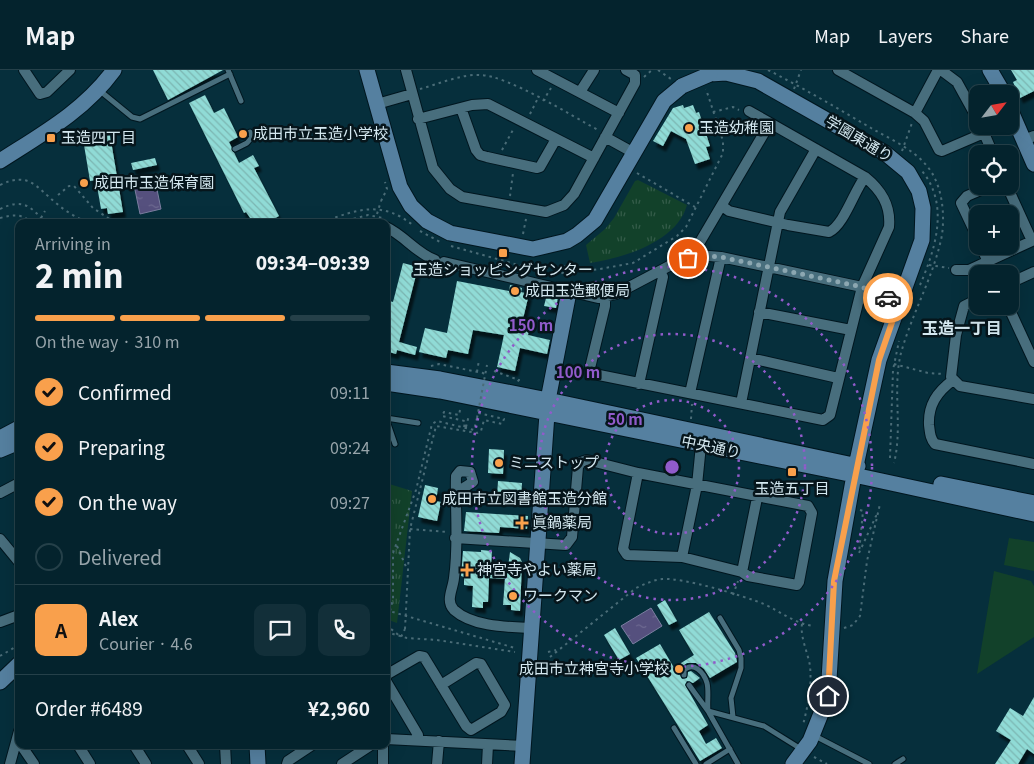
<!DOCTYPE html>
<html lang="en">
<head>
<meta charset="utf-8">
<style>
	:root { --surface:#04232d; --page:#122f39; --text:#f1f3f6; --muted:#97a4aa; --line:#254049; --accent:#f9a04c }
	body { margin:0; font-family:Georgia,"Noto Sans JP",serif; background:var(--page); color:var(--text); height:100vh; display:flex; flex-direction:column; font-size:19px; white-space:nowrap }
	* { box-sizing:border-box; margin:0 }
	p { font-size:16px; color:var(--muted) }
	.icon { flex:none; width:28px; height:28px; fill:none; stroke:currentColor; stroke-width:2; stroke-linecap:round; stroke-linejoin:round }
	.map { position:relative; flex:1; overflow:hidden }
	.details { position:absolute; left:15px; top:149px; width:375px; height:530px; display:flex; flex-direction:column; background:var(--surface); border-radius:10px; box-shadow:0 5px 20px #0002,0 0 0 1px var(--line) }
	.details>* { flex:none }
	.needle { width:32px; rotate:59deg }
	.fabs { position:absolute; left:969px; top:15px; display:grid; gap:10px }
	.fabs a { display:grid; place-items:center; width:50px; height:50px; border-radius:10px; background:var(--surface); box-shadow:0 5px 20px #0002,0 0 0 1px var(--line); font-size:25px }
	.pin { position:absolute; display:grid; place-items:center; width:42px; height:42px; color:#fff; margin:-21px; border:2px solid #fff; border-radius:50%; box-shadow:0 1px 5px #0007 }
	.courier { position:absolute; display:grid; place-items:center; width:50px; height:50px; margin:-25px; border:4px solid #f9a04c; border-radius:50%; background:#fff; color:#222; box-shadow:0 1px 6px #0007 }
	.summary em { font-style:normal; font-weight:800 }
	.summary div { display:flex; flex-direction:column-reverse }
	.summary { display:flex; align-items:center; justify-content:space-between; height:85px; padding:0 20px }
	h1 { font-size:32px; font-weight:800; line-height:38px }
	.bar { display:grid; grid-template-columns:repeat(4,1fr); gap:8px 5px; align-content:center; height:60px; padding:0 20px }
	.bar i { height:6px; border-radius:4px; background:var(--line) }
	.bar .active { background:var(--accent) }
	.bar p { grid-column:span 4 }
	.line { display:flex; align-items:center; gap:12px; padding:0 20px; border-top:1px solid var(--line) }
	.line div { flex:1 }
	.round { display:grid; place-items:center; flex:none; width:52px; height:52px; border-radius:10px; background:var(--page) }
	ol { padding:0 20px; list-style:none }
	li { display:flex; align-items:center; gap:15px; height:55px }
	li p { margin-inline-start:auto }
	li .icon { padding:5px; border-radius:50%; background:var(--accent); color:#111; stroke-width:4 }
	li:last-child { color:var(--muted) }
	li i { width:28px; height:28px; border:2px solid var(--line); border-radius:50% }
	header { display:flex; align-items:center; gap:30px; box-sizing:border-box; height:70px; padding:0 25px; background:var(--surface); border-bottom:1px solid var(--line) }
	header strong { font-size:24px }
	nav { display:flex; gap:28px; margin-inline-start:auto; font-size:18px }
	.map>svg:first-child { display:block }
</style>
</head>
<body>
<header>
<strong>Map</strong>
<nav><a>Map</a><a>Layers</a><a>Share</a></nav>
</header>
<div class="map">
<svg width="1034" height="694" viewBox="0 0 1034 694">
	<defs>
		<pattern id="park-tufts" width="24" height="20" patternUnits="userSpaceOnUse" patternTransform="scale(1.25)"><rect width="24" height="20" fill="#12412a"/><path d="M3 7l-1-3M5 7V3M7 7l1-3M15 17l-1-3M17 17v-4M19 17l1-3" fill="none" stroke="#345c49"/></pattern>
		<pattern id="water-ripples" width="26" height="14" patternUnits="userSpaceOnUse" patternTransform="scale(1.25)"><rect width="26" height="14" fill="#55507e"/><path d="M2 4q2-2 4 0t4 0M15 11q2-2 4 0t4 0" fill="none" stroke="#6d6991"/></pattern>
		<pattern id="building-back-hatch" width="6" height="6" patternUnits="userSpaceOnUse" patternTransform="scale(1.25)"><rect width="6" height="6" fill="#90dbd6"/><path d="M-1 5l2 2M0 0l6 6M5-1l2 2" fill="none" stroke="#7cb6b2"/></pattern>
		<filter id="shadow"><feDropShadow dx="3" dy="5.5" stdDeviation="1" flood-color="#0009"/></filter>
	</defs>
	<rect width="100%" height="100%" fill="#062f3c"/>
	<path fill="url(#park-tufts)" d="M638 110 687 135C677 172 623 188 590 193L586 175 605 159 614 148 635 111Z
		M386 413 412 421 397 553 386 549Z"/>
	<path fill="#12412a" d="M386 427 393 432 395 456 386 496Z
		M1009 468 1034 472V501L1004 495Z
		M994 501 1031 511 1034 516V567L977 604Z"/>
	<path fill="url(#water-ripples)" stroke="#7b7ea0" d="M154 105 161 139 140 144 133 110Z
		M651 538 662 556 633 574 621 556Z"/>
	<path fill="url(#building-back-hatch)" filter="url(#shadow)" d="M153 0H223L168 30Z
		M1011 0H1034V21L1020 28 1013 12 1017 10Z
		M205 25 214 43 224 38 238 67 229 72 239 93 253 85 259 96 254 98 279 146 270 151 269 148 262 152 260 149 253 152 246 142 244 143 189 33Z
		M683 35 684 38 693 35 696 43 699 42 710 76 706 77 710 89 695 94 686 69 671 61 663 76 653 71 673 38Z
		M110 65 123 142 108 144 107 138 101 139 96 110 90 111 83 69Z
		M155 88 157 95 133 100 131 93Z
		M403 193 418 197 399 272 417 277 415 285 397 280 396 284 386 281 388 252 386 251V230L393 232Z
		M457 211 509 221 510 215 522 218 521 222 529 224 521 257 529 259 528 265 550 270 547 284 520 278 515 301 497 297 504 265 473 260 468 284 448 280 446 288 419 282 425 258 447 263Z
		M547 224 558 227 556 238 544 236Z
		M489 379 504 380 503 404 488 403Z
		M498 411 522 413 521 428 497 426Z
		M425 415 438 418 436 431 441 432 437 451 418 447Z
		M466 442 528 446 527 459 500 457 499 463 464 461Z
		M481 480 492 481 491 495 493 496 508 497 510 482 520 488 522 492 520 541 511 540V535H503L505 509 489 508 488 532H483V538L472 537 473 516 464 515V507L461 506 463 481 481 482Z
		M665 530 677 551 669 555 657 535Z
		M709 542 735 583 737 592 710 608 704 599 696 593H687L680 598V605L682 609 687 608 688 602 691 601 700 608 693 613 687 611 685 615 708 655 699 661 706 674 716 668 722 678 700 691 636 588 660 574 677 603 681 593 694 585 679 560Z
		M615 558 630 584 619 590 604 565Z
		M1034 627V684L1027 679 1018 694H995L1011 670 996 661 1010 638 1023 646Z"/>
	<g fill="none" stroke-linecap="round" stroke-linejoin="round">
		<g stroke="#00161f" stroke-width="7">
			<path id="lane" d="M228 0 241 31
				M99 20 132 47 140 49 230 4
				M235 79 247 73 252 67 250 62
				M386 348 418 353
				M386 348 395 374
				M720 548 739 580 741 588V598L731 628 733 647
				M684 605V600C694 591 704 603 707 613 709 621 707 633 708 641
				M689 615 708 641 738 694
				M708 641 764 656 801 679
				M674 658 696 694
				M813 665 869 694
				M706 694 730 679
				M895 694 903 689"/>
		</g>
		<g stroke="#00161f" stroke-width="12">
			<path id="street" d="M24 0 40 24 47 22 70 0
				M406 0 433 98 450 119 462 127 546 142 564 135 574 124 635 13V5L626 0
				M537 0 619 43
				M838 0 915 43 924 51 939 80 942 81 984 63
				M941 0 957 12 978 50
				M580 22 594 0
				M377 34 412 24
				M461 38 476 80 480 85 487 87 537 98 540 97 556 69
				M915 43 938 0
				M418 49 472 35 488 34 594 88
				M981 56 993 84
				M605 67 634 83
				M1024 70 1034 66
				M722 136 729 141 788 155 829 162C844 155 854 121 865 107
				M386 157C405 166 416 183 435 190
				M978 169 961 133 967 126 990 116
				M981 176 993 204
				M697 185V177L770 53
				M444 192 598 228 616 224 671 195 697 185 721 187 862 217 899 232
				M956 200H969L1032 171 1007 116
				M1010 213 1034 202
				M605 227V236L590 298 594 304 823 350 830 345 862 217 889 157C891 135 881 120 865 107L749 41
				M978 229 964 236 956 265 951 307 960 316 1034 329
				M1008 236 1034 292
				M759 242 851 260
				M750 288 838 308
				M953 310C937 322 928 335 929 355 930 363 930 368 935 374L1034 394
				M639 314 663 207 660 201
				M690 323 721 187
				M741 333 780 142 816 79
				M457 422 473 412 470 402 460 401 456 406C455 439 459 475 454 508 453 519 445 531 454 540 473 557 508 557 531 558
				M0 423 19 413
				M455 468 566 475 572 467 578 397 581 392 587 390 638 403 808 436 812 443 799 512 797 515 748 506 742 502 682 487 627 485 623 479 638 403
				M0 469 19 492
				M682 487 697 415 701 375
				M742 502 757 428
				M0 552 19 545
				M386 605 419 586 424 587 466 656 471 660
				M386 611 418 665V670
				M441 615 476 593 481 594 505 635 501 642 471 660
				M386 669 524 676
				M21 675 34 694
				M78 675 90 694
				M134 675 146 694
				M187 675 199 694
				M225 675 226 694
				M383 675V694
				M10 694 19 661
				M287 694 288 691 312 675
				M342 694 371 675
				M437 694 439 671
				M487 694 488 675"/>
		</g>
		<g stroke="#00161f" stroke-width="17">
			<path id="secondary" d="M367 0 400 117 411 136 427 151 450 163 533 179 567 171 577 165 595 150 664 31 682 16
				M990 0 1004 24
				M710 4 726 3 758 11 885 83 908 102 919 121 923 138 922 170 879 290 854 405 835 511 828 626 810 671 793 694
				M1010 39 1034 94
				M0 91C42 64 84 41 114 0
				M386 302 440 309 548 330 858 396
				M386 313 440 321 854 405 1034 444
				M0 368 19 358
				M0 380 19 372
				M941 414 1034 433
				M0 612 19 594
				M257 675 258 694
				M522 694 548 330 569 222"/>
		</g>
		<path stroke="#4a6c77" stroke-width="2" stroke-dasharray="2.5 4" stroke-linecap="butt" d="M658 0 671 9
			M768 0C803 18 837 38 871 58 890 69 913 79 927 96 942 114 945 142 942 165 934 206 912 243 901 283 892 319 903 357 894 393
			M644 7 652 0
			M420 19C439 14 461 4 480 5 507 5 572 46 598 60
			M794 19 801 0
			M543 31 551 18
			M713 42 733 37 739 40
			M530 44 538 28
			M502 80 514 58
			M902 81 912 53
			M637 103 695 137
			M0 115C29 101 36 117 56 133 65 141 76 147 86 152
			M58 125 69 116H74L93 138 114 152
			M510 126 513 103
			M381 131 387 119 385 112
			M0 139C23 128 30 136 45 152
			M0 148C12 145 21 143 31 152
			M41 148 45 141
			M323 152C358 139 382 130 414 156
			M341 152 368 145 383 148
			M420 161 442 173
			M523 164 526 149
			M451 176 536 200 567 196
			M929 195 949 198
			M542 205 600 199 633 193 677 166 686 157 723 83V71L706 19
			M920 215C935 180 950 135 922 101
			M894 294 928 303 943 304
			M431 296 439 294 483 303 486 306
			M494 301 519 310 517 312
			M477 302 479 290
			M460 340 459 345 444 342 442 346 465 351 464 358
			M691 349 692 334
			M466 357 469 345
			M890 388 893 300 899 271
			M860 440 863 441 859 483 876 446H879
			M410 459 447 462
			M397 476 407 499
			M733 525 738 511
			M386 540 515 578
			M406 540 410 459 436 356 477 363 481 361 484 350 502 354 504 349 478 343
			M390 541 393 529V483L416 420 432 354 437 351 474 360 477 348
			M802 554C800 567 808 583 810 596 812 616 808 635 803 655
			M386 555 401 567 405 559
			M844 558 853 555 860 546 867 491 880 434
			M386 562 407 568 437 570 515 582
			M548 582 556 580
			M0 586 19 575
			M550 587 636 518C645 514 653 510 662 509 682 507 744 526 764 534 781 542 794 553 813 556
			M814 687 827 694"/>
		<use href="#lane" stroke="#486e7d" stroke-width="5"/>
		<use href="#street" stroke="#486e7d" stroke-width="10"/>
		<use href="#secondary" stroke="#5580a0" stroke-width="15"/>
		<g stroke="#00161f" stroke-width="17" stroke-linecap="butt">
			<path id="secondary-bridge" d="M682 16 710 4"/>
		</g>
		<path stroke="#4a6c77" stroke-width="2" stroke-dasharray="2.5 4" stroke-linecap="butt" d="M377 144 381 131
			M477 348 487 295
			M405 559 406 540"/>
		<use href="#secondary-bridge" stroke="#5580a0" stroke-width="15"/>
	</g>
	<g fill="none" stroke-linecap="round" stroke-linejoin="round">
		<path stroke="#8ca7b1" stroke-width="5" stroke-dasharray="0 9" d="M688 188 697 185 721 187 862 217 888 228"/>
		<path stroke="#f9a04c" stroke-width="6" d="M828 626 834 511 879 290 899 232 888 228"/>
	</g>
	<g fill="none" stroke="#915bcb" stroke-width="2.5" stroke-dasharray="2.5 5">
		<circle cx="672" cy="397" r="67"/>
		<circle cx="672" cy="397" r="133"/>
		<circle cx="672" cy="397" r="200"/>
	</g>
	<g fill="#f9a04c" stroke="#06151b" stroke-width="2">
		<circle cx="689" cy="58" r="5"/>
		<circle cx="243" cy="64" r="5"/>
		<rect x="46" y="63" width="10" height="10" rx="2.5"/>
		<circle cx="84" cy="113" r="5"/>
		<rect x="498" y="178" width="10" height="10" rx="2.5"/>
		<circle cx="515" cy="221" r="5"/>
		<circle cx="499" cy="393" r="5"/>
		<rect x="787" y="397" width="10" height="10" rx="2.5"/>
		<circle cx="432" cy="429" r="5"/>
		<path d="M519.5 445.5h5v5h5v5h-5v5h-5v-5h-5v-5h5z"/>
		<path d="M464.5 492.5h5v5h5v5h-5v5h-5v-5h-5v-5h5z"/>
		<circle cx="513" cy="526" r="5"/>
		<circle cx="679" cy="599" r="5"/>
	</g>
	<g text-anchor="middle" stroke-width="5" stroke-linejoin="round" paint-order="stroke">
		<g font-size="15" fill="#d4e8f0" stroke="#06151b" text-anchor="start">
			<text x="699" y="63">玉造幼稚園</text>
			<text x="253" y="69">成田市立玉造小学校</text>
			<text x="61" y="73">玉造四丁目</text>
			<text x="94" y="118">成田市玉造保育園</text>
			<text x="503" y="205" text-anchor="middle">玉造ショッピングセンター</text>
			<text x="525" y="226">成田玉造郵便局</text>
			<text x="509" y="398">ミニストップ</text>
			<text x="792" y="424" text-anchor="middle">玉造五丁目</text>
			<text x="442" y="434">成田市立図書館玉造分館</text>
			<text x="532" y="458">眞鍋薬局</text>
			<text x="477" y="505">神宮寺やよい薬局</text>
			<text x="523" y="531">ワークマン</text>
			<text x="669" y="604" text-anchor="end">成田市立神宮寺小学校</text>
		</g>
		<g font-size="15" fill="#d4e8f0" stroke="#06151b">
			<text transform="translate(859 69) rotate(31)" y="5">学園東通り</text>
			<text transform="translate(711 377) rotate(12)" y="5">中央通り</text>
		</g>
		<g font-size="16" font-weight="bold" fill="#d4e8f0" stroke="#06151b">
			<text x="962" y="264">玉造一丁目</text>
		</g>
	</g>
	<circle cx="672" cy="397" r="8" fill="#915bcb" stroke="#06151b" stroke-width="2.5"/>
	<g font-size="15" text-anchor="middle" font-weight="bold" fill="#915bcb" stroke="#06151b" stroke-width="5" stroke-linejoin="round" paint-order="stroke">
		<text x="531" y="261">150 m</text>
		<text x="578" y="308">100 m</text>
		<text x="625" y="355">50 m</text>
	</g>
</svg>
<div class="fabs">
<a><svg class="needle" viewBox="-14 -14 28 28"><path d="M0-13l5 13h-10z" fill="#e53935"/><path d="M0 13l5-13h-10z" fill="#97a4aa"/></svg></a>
<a><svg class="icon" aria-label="locate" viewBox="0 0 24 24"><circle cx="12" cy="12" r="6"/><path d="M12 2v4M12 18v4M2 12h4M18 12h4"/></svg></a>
<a>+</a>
<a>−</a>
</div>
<div class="pin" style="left:688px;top:188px;background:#ea580c"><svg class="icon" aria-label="bag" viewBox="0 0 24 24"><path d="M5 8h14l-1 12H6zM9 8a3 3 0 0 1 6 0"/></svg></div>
<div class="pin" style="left:828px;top:626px;background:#1f2937"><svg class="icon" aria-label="home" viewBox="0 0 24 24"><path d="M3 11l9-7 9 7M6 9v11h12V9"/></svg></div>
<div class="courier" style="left:888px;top:228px"><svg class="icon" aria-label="car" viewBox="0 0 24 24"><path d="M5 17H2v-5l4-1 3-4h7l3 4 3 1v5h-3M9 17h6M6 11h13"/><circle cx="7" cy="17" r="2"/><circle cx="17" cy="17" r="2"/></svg></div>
<section class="details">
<div class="summary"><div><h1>2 min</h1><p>Arriving in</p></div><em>09:34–09:39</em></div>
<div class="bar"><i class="active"></i><i class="active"></i><i class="active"></i><i></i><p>On the way · 310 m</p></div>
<ol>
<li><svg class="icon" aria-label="check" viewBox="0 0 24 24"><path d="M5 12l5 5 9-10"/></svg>Confirmed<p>09:11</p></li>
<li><svg class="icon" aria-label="check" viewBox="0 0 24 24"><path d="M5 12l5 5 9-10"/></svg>Preparing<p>09:24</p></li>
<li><svg class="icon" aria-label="check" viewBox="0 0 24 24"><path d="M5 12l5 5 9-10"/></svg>On the way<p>09:27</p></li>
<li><i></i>Delivered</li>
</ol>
<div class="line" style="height:90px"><b class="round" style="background:var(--accent);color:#111">A</b><div><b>Alex</b><p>Courier · 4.6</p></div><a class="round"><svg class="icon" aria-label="chat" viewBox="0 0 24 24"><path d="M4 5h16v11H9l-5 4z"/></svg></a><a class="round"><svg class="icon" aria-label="phone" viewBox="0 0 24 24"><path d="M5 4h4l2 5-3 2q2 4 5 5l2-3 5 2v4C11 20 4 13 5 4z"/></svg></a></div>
<div class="line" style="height:65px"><div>Order #6489</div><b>¥2,960</b></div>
</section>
</div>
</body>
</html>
